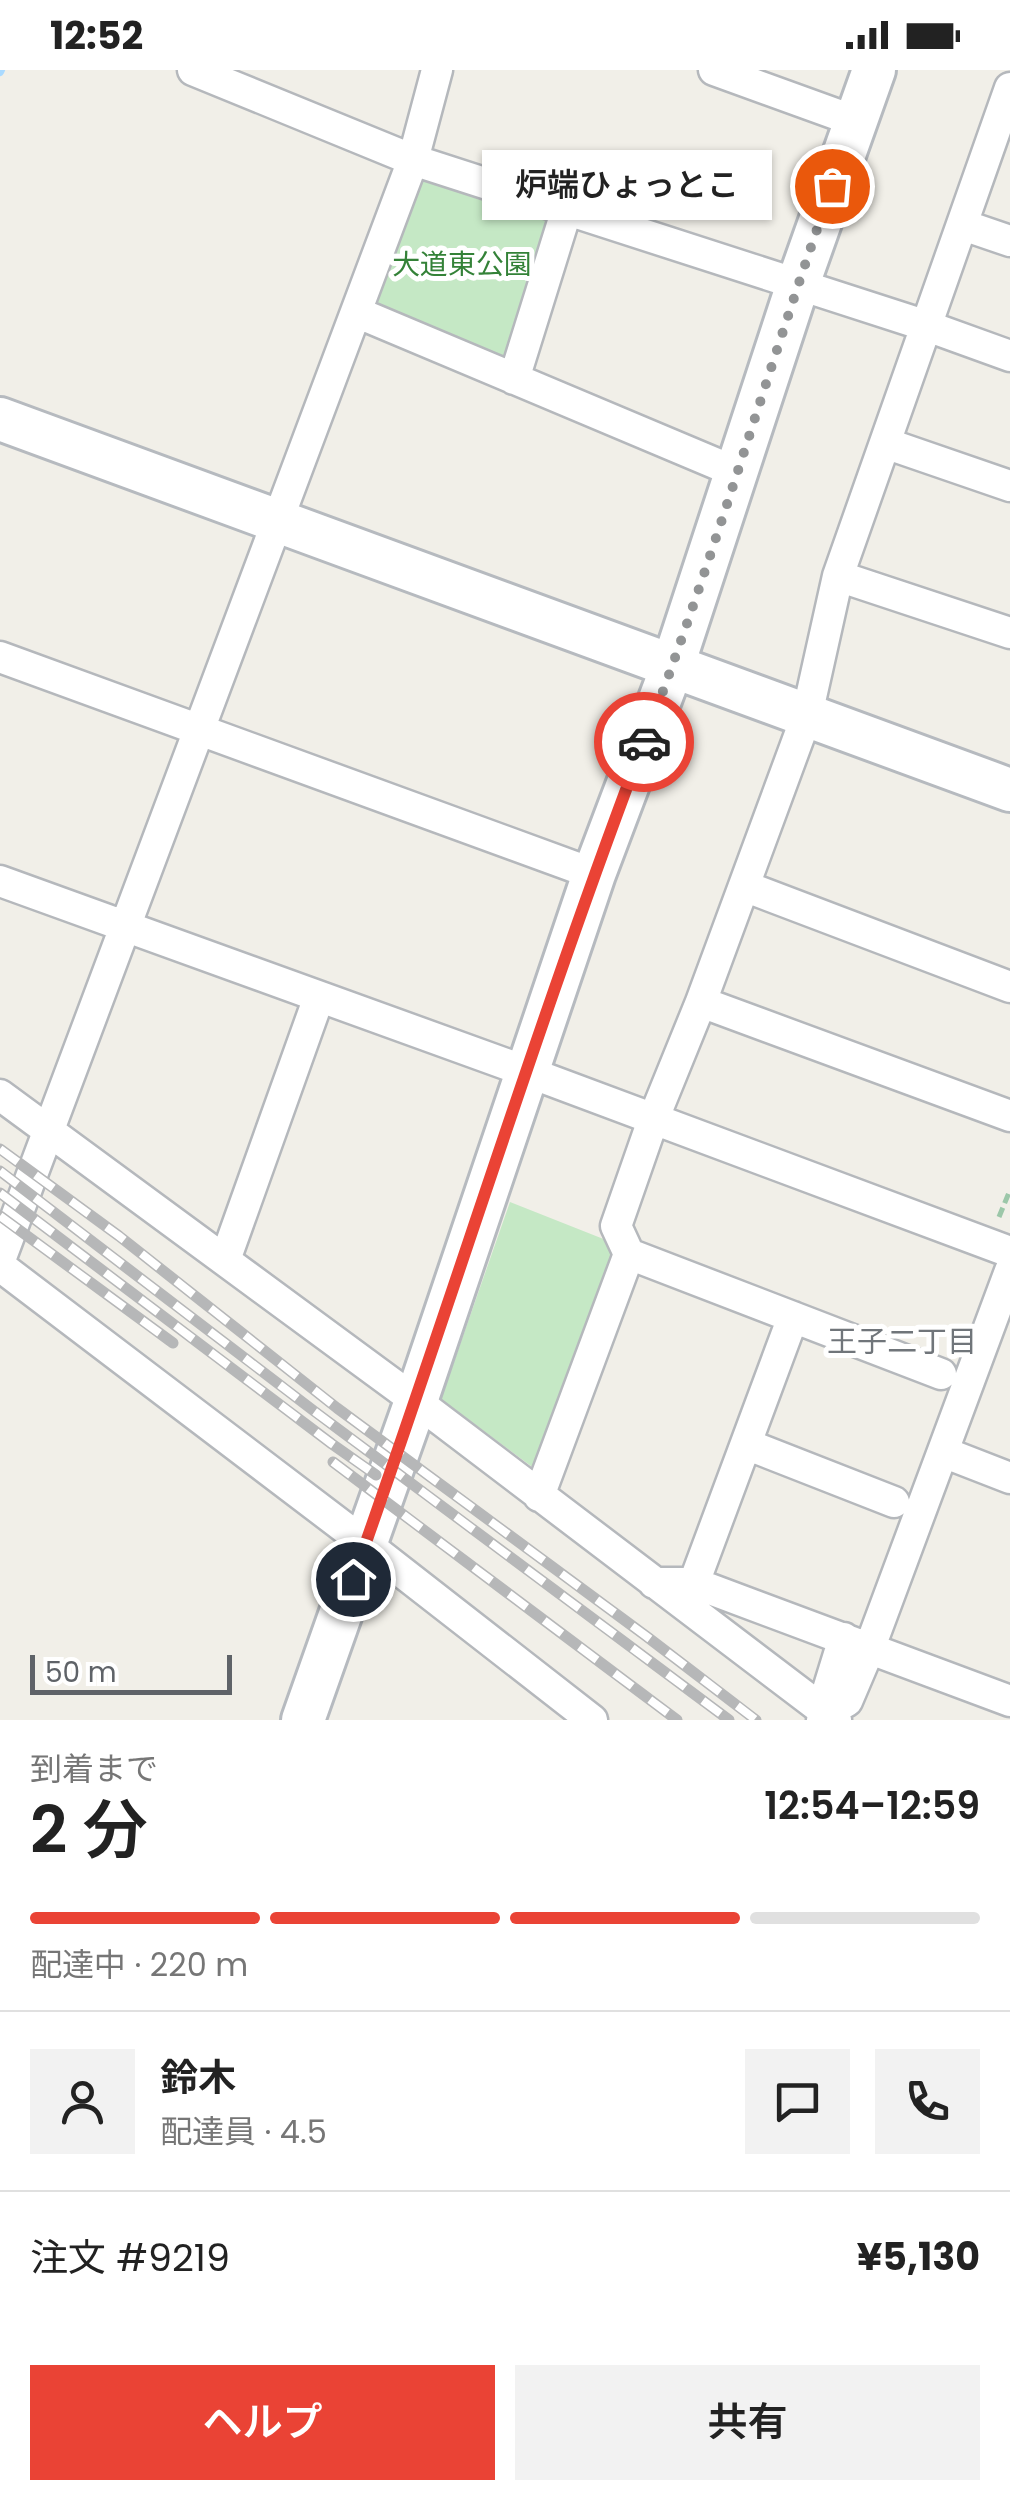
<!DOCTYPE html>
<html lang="ja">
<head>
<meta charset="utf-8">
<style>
	:root { --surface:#fff; --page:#f2f2f2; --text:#222; --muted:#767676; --line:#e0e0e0; --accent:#ea4335 }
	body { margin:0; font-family:Poppins,"Noto Sans JP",sans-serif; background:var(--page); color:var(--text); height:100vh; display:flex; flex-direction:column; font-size:38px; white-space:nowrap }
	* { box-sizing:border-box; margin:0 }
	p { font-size:32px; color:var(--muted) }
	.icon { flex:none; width:55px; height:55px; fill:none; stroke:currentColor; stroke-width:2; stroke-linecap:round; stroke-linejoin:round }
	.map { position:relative; height:1650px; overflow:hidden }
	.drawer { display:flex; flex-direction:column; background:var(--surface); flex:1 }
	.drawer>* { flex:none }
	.scale { position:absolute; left:30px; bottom:25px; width:202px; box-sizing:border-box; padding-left:10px; border:5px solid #5f6368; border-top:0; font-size:28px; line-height:35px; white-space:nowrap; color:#5f6368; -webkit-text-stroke:8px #fff; paint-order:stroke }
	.pin { position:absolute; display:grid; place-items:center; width:85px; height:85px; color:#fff; margin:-42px; border:5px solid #fff; border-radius:50%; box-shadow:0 2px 10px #0007 }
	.courier { position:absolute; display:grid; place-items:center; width:100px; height:100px; margin:-50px; border:8px solid #ea4335; border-radius:50%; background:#fff; color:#222; box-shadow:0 2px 12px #0007 }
	.bubble { position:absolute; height:70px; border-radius:0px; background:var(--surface); box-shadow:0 2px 8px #0004; font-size:32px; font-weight:600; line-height:70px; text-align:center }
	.summary em { font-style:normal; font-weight:600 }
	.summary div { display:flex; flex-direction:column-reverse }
	.summary { display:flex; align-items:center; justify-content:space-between; height:170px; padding:0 30px }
	h1 { font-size:65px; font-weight:600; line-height:75px }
	.bar { display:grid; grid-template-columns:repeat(4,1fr); gap:15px 10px; align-content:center; height:120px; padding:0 30px }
	.bar i { height:12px; border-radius:8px; background:var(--line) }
	.bar .selected { background:var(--accent) }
	.bar p { grid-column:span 4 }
	.line { display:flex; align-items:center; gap:25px; padding:0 30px; border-top:2px solid var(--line) }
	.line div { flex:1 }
	.round { display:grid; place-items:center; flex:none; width:105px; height:105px; border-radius:0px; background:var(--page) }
	.action { display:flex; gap:20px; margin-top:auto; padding:20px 30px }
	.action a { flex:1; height:115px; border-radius:0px; background:var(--accent); color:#fff; font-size:40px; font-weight:600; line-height:115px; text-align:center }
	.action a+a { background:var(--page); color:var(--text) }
	.status { display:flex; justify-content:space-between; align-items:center; height:70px; padding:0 50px; background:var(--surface); direction:ltr }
	.status svg { height:28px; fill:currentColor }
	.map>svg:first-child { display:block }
</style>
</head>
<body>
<div class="status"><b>12:52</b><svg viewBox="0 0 49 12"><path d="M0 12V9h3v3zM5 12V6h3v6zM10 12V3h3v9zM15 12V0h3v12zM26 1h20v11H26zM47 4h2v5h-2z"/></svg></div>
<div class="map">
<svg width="1010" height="1650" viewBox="0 0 1010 1650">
	<rect width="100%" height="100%" fill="#f1efe8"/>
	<path fill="#c5e8c5" d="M429 110 546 146 550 159 506 289 377 242 374 230 416 113Z
		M510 1132 606 1170 613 1184 535 1399 441 1329Z"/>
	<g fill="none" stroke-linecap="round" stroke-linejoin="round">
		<path stroke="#aadaff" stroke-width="8" d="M0 2 1 0"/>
		<g stroke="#b5b8bc" stroke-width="35">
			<path id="street" d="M193 0 413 90 927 256 1010 286
				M714 0 855 51
				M963 155 1010 171
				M356 242 736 402
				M514 309 567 139
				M885 373 1010 416
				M838 506 1010 563
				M0 587 594 804
				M0 811 528 1002 1010 1182
				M744 816 1010 917
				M701 932 1010 1046
				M0 1025 416 1331 836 1650
				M629 1184 941 1304
				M0 1190 413 90 437 0
				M225 1190 319 927
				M0 1196 366 1474 592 1650
				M746 1374 894 1432
				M943 1382 1010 1408
				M539 1426 629 1184 616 1156 653 1050 701 932 807 645 838 506 1010 18
				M654 1513H694L1010 1631
				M694 1513 793 1247
				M826 1643 828 1620 844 1568
				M822 1650 826 1643 847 1631 870 1577 1010 1201"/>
		</g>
		<g stroke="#b6babf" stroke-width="48">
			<path id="secondary" d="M0 349 1010 720
				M303 1650 416 1331 594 804 673 595 798 214 874 0"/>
		</g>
		<path stroke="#9cc7a9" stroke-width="5" stroke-dasharray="10 5" stroke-linecap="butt" d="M999 1147 1010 1120"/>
		<use href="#street" stroke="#fff" stroke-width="30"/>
		<use href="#secondary" stroke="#fff" stroke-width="42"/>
		<g stroke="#b6b7b8" stroke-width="11">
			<path id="rail" d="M0 1079 119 1166 337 1338 646 1566 756 1650
				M0 1101 314 1341 729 1650
				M0 1123 332 1374 376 1405
				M0 1146 173 1273
				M333 1392 677 1650"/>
		</g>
		<use href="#rail" stroke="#fff" stroke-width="8" stroke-dasharray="22" stroke-linecap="butt"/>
	</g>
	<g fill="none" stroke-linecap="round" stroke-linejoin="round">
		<path stroke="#929495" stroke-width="10" stroke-dasharray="0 18" d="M644 672C714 489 767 301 832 116"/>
		<path stroke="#ea4335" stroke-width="12" d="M353 1509C452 1231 539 948 644 672"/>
	</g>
	<g text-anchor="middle" stroke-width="10" stroke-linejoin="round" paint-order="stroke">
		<g font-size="28" fill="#348238" stroke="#fff">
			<text x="462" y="204">大道東公園</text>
		</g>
		<g font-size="30" fill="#70757a" stroke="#fff">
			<text x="902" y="1282">王子二丁目</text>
		</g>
	</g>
</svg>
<div class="scale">50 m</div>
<div class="pin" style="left:832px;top:116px;background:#ea580c"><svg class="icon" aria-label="bag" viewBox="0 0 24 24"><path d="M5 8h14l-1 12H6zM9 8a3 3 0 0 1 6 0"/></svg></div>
<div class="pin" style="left:353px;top:1509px;background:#1f2937"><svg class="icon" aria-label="home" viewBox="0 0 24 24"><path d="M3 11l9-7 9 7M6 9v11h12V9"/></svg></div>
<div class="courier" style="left:644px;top:672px"><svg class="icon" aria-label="car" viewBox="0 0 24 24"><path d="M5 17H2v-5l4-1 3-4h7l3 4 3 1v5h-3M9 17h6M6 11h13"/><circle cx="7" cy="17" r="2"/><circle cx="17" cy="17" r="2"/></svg></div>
<div class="bubble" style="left:482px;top:80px;width:290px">炉端ひょっとこ</div>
</div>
<section class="drawer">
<div class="summary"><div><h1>2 分</h1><p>到着まで</p></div><em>12:54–12:59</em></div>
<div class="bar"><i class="selected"></i><i class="selected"></i><i class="selected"></i><i></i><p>配達中 · 220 m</p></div>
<div class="line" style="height:180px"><a class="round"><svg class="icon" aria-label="person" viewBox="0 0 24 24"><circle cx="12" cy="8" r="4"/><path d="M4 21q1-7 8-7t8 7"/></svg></a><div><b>鈴木</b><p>配達員 · 4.5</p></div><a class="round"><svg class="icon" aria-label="chat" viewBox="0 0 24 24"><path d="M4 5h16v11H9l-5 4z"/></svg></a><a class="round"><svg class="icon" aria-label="phone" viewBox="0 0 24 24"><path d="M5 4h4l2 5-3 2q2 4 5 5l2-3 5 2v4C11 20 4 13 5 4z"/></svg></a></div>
<div class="line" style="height:130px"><div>注文 #9219</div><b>¥5,130</b></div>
<div class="action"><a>ヘルプ</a><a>共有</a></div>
</section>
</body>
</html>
